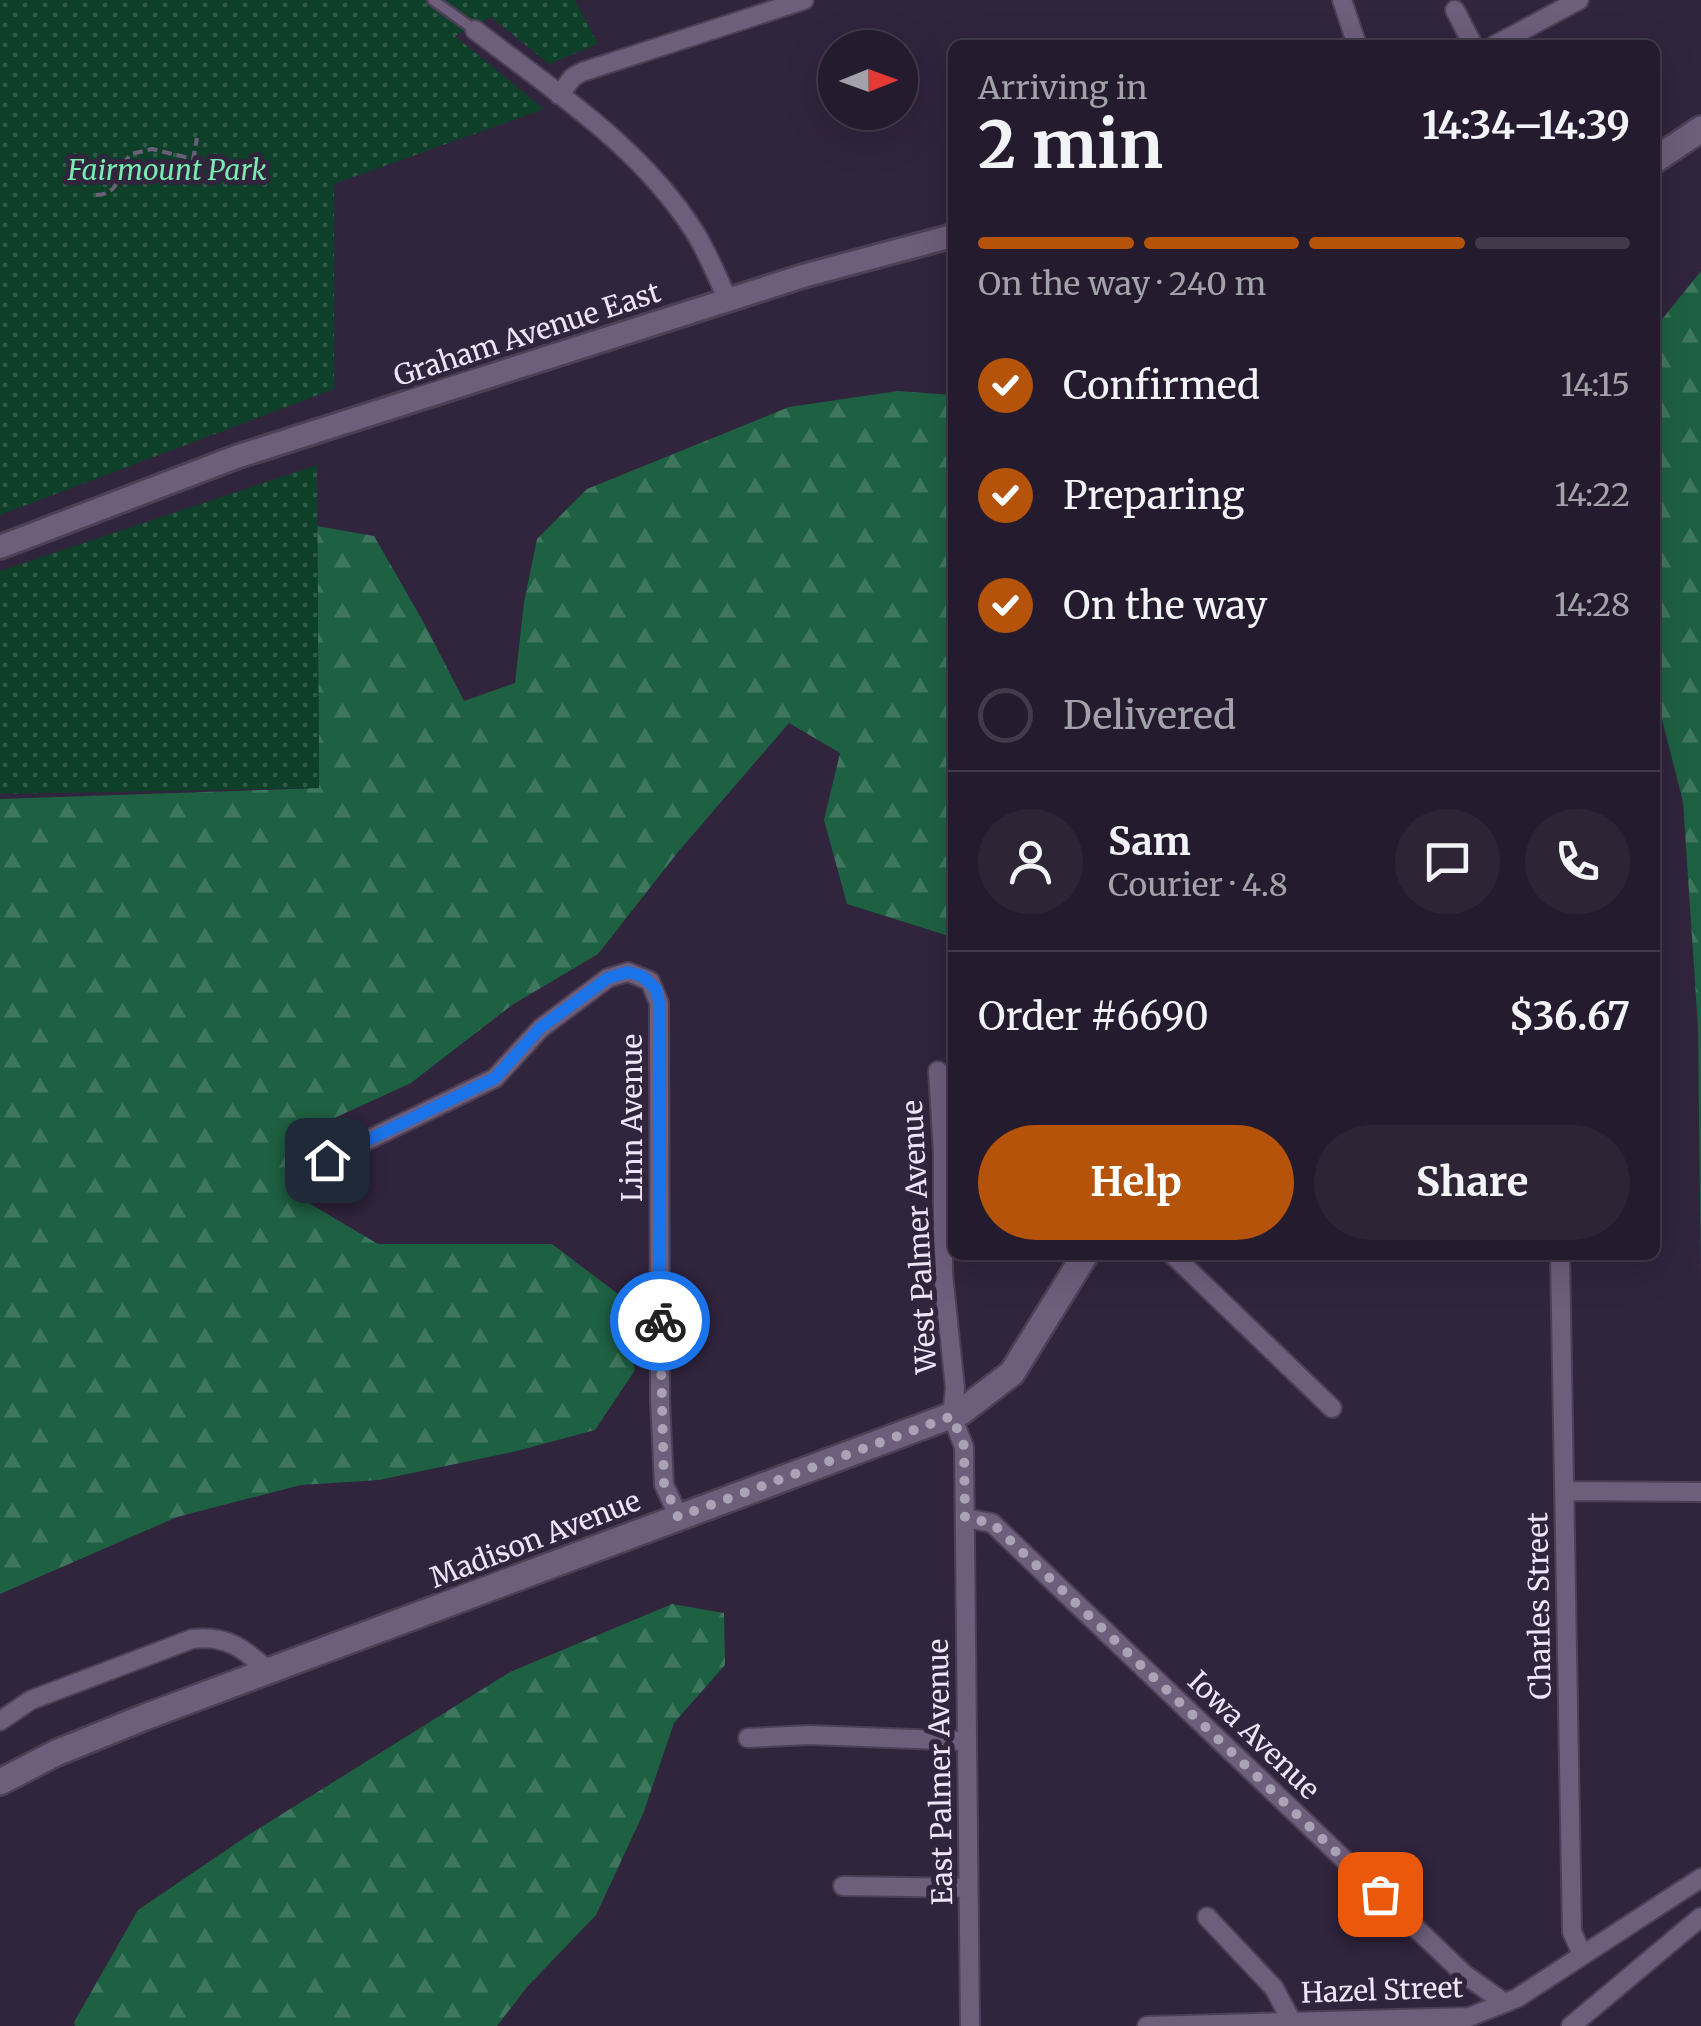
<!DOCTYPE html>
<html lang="en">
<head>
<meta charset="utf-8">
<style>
	:root { --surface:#251b2e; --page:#2d2436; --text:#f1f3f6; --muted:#a3a1aa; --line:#42394a; --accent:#b45309 }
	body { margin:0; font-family:Merriweather,serif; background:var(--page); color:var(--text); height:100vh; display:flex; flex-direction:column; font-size:38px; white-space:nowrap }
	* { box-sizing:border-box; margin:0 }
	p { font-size:32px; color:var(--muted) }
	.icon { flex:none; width:55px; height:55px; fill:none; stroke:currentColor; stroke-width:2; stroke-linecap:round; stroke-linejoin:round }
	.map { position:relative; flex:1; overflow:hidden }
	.details { position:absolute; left:948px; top:40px; width:712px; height:1220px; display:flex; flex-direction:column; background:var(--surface); border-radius:15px; box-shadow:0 10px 40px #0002,0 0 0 2px var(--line) }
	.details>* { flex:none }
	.needle { width:65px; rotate:89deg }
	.buttons { position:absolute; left:818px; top:30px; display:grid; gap:20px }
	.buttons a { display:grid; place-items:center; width:100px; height:100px; border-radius:50%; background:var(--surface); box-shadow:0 10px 40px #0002,0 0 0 2px var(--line); font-size:50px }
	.pin { position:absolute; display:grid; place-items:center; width:85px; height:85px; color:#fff; margin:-42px; border-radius:20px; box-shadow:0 5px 15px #0006 }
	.courier { position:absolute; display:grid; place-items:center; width:100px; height:100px; margin:-50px; border:8px solid #1a73e8; border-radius:50%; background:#fff; color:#222; box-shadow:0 2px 12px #0007 }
	.headline em { font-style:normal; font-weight:700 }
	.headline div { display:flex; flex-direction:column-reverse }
	.headline { display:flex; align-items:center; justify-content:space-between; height:170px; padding:0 30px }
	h1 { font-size:65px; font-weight:700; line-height:75px }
	.bar { display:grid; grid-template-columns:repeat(4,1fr); gap:15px 10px; align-content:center; height:120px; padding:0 30px }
	.bar i { height:12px; border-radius:8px; background:var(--line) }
	.bar .active { background:var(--accent) }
	.bar p { grid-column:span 4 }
	.line { display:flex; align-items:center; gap:25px; padding:0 30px; border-top:2px solid var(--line) }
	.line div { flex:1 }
	.round { display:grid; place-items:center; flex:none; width:105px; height:105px; border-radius:52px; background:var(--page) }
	ol { padding:0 30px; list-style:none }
	li { display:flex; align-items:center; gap:30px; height:110px }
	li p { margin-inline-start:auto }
	li .icon { padding:10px; border-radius:50%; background:var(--accent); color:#fff; stroke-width:4 }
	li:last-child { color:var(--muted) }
	li i { width:55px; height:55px; border:5px solid var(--line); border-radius:50% }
	.cta { display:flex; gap:20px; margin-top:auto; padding:20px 30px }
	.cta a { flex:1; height:115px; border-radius:60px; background:var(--accent); color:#fff; font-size:40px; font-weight:700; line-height:115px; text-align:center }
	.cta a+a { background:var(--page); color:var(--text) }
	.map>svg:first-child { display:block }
</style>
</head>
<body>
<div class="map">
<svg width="1701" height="2026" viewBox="0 0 1701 2026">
	<defs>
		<pattern id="forest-firs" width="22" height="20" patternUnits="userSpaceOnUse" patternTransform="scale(2.5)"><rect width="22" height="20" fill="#1e6042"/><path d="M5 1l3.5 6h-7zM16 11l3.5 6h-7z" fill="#3f775e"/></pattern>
		<pattern id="park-dots" width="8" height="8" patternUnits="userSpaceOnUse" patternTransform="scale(2.5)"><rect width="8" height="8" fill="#0d3f29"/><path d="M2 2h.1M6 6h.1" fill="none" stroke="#315b49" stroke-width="1.8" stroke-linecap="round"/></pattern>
	</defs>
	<rect width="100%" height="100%" fill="#31243d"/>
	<path fill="url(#forest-firs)" d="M1701 271V1283L1698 1028 1683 802 1655 692V328Z
		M898 391 952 395V937L847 904 824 820 840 753 789 723 678 852 598 954 512 1005 411 1083 306 1131 302 1199 378 1244H552L618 1294 635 1370 595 1430 517 1451 379 1480 301 1485 177 1517 0 1594V799L319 788 317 526 374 536 424 623 464 701 515 683 524 602 537 539 587 489 789 407Z
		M672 1604 724 1613 725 1665 674 1723 643 1814 596 1915 527 1987 497 2026H75L74 2022 138 1910 250 1834 510 1672Z"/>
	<path fill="url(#park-dots)" d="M0 0H575L598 44 549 64 491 17 455 36 544 109 334 184V389L0 515Z
		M317 465 319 788 0 794V571Z"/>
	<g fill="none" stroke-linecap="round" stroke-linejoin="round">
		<g stroke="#4c4056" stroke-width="14">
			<path id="service" d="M433 0 475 30"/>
		</g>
		<g stroke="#4c4056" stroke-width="22">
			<path id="minor" d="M1342 0 1357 45
				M1455 10 1473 45
				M475 30C553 90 641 147 694 231 708 253 717 277 728 300
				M1495 45 1579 0
				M559 95 573 77 582 72 804 0
				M938 1071 943 1154V1274L955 1388 952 1416 964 1447 970 2026
				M327 1160 495 1078 541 1028 608 978 628 972 650 981 659 1003 660 1400 664 1485 679 1517
				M1173 1255 1332 1408
				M1560 1255 1572 1932 1582 1954
				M1565 1491 1701 1492
				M965 1518 992 1523 1464 1974 1502 2001
				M0 1721 31 1700 192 1639C226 1635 244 1648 268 1671
				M748 1738 810 1735 967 1741
				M843 1886 968 1888
				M1207 1917 1274 1988 1291 2020
				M1147 2026 1469 2017 1517 1998 1701 1878
				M1571 2026 1701 1917"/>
		</g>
		<g stroke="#4c4056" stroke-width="28">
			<path id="tertiary" d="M0 547 236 457 803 276 952 236"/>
		</g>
		<g stroke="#4c4056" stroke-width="30">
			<path id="secondary" d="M1655 160 1701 129
				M0 1782 56 1753 145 1717 961 1412 1012 1373 1085 1255"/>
		</g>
		<path stroke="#6a5f75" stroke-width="4" stroke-dasharray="10 5" stroke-linecap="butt" d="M96 195C124 194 114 171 131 154L152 149 193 159 197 138"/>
		<use href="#service" stroke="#6d5e7c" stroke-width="9"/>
		<use href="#minor" stroke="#6d5e7c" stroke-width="18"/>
		<use href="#tertiary" stroke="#6d5e7c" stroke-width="22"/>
		<use href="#secondary" stroke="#6d5e7c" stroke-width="25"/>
	</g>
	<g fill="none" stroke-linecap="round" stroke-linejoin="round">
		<path stroke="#aca2b6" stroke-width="10" stroke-dasharray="0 18" d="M660 1321 664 1484 678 1517 952 1416 964 1446 965 1518 992 1523 1380 1894"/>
		<path stroke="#1a73e8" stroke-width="12" d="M327 1160 495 1078 540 1028 608 978 628 972 642 976 656 989 659 1003 660 1321"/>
	</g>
	<g text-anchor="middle" stroke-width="10" stroke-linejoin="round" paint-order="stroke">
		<g font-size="28" font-style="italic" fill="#78ebb1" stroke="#31243d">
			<text x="167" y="180">Fairmount Park</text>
		</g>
		<g font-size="28" fill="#eee6f7" stroke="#31243d">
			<text transform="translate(527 334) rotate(-18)" y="10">Graham Avenue East</text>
			<text transform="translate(632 1118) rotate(-90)" y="10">Linn Avenue</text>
			<text transform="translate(919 1237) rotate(-93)" y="10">West Palmer Avenue</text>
			<text transform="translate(535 1539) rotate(-21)" y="10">Madison Avenue</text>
			<text transform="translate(1539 1606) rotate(-91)" y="10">Charles Street</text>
			<text transform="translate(1254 1735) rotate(44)" y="10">Iowa Avenue</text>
			<text transform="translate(940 1772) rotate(-91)" y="10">East Palmer Avenue</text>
			<text transform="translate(1382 1990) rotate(-2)" y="10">Hazel Street</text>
		</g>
	</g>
</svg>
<div class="buttons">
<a><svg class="needle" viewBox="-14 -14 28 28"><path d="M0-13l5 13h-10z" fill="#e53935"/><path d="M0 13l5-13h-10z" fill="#a3a1aa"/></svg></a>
</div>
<div class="pin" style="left:1380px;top:1894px;background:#ea580c"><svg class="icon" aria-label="bag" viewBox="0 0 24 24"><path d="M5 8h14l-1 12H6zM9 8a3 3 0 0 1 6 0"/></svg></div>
<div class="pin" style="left:327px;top:1160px;background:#1f2937"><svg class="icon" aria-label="home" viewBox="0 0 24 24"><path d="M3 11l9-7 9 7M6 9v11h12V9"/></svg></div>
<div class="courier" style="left:660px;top:1321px"><svg class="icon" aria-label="bike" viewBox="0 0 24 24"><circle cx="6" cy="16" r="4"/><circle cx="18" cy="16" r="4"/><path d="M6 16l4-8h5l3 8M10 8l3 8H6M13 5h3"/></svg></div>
<section class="details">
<div class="headline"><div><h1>2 min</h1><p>Arriving in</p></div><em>14:34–14:39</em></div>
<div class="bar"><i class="active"></i><i class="active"></i><i class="active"></i><i></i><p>On the way · 240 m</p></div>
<ol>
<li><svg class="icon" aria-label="check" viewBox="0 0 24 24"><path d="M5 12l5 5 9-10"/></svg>Confirmed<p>14:15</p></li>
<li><svg class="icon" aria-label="check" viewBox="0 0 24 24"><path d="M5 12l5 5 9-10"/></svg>Preparing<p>14:22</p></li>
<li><svg class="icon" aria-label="check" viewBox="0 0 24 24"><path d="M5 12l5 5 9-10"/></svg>On the way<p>14:28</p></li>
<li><i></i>Delivered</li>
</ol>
<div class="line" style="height:180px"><a class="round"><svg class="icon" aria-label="person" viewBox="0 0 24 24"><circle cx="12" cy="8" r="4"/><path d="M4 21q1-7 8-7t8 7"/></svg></a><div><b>Sam</b><p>Courier · 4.8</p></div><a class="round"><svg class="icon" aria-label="chat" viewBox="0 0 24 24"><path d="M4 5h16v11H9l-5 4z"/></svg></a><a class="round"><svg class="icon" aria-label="phone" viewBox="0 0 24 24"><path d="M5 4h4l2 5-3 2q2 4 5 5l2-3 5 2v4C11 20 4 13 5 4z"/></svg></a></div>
<div class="line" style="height:130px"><div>Order #6690</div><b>$36.67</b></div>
<div class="cta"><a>Help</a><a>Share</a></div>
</section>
</div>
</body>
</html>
